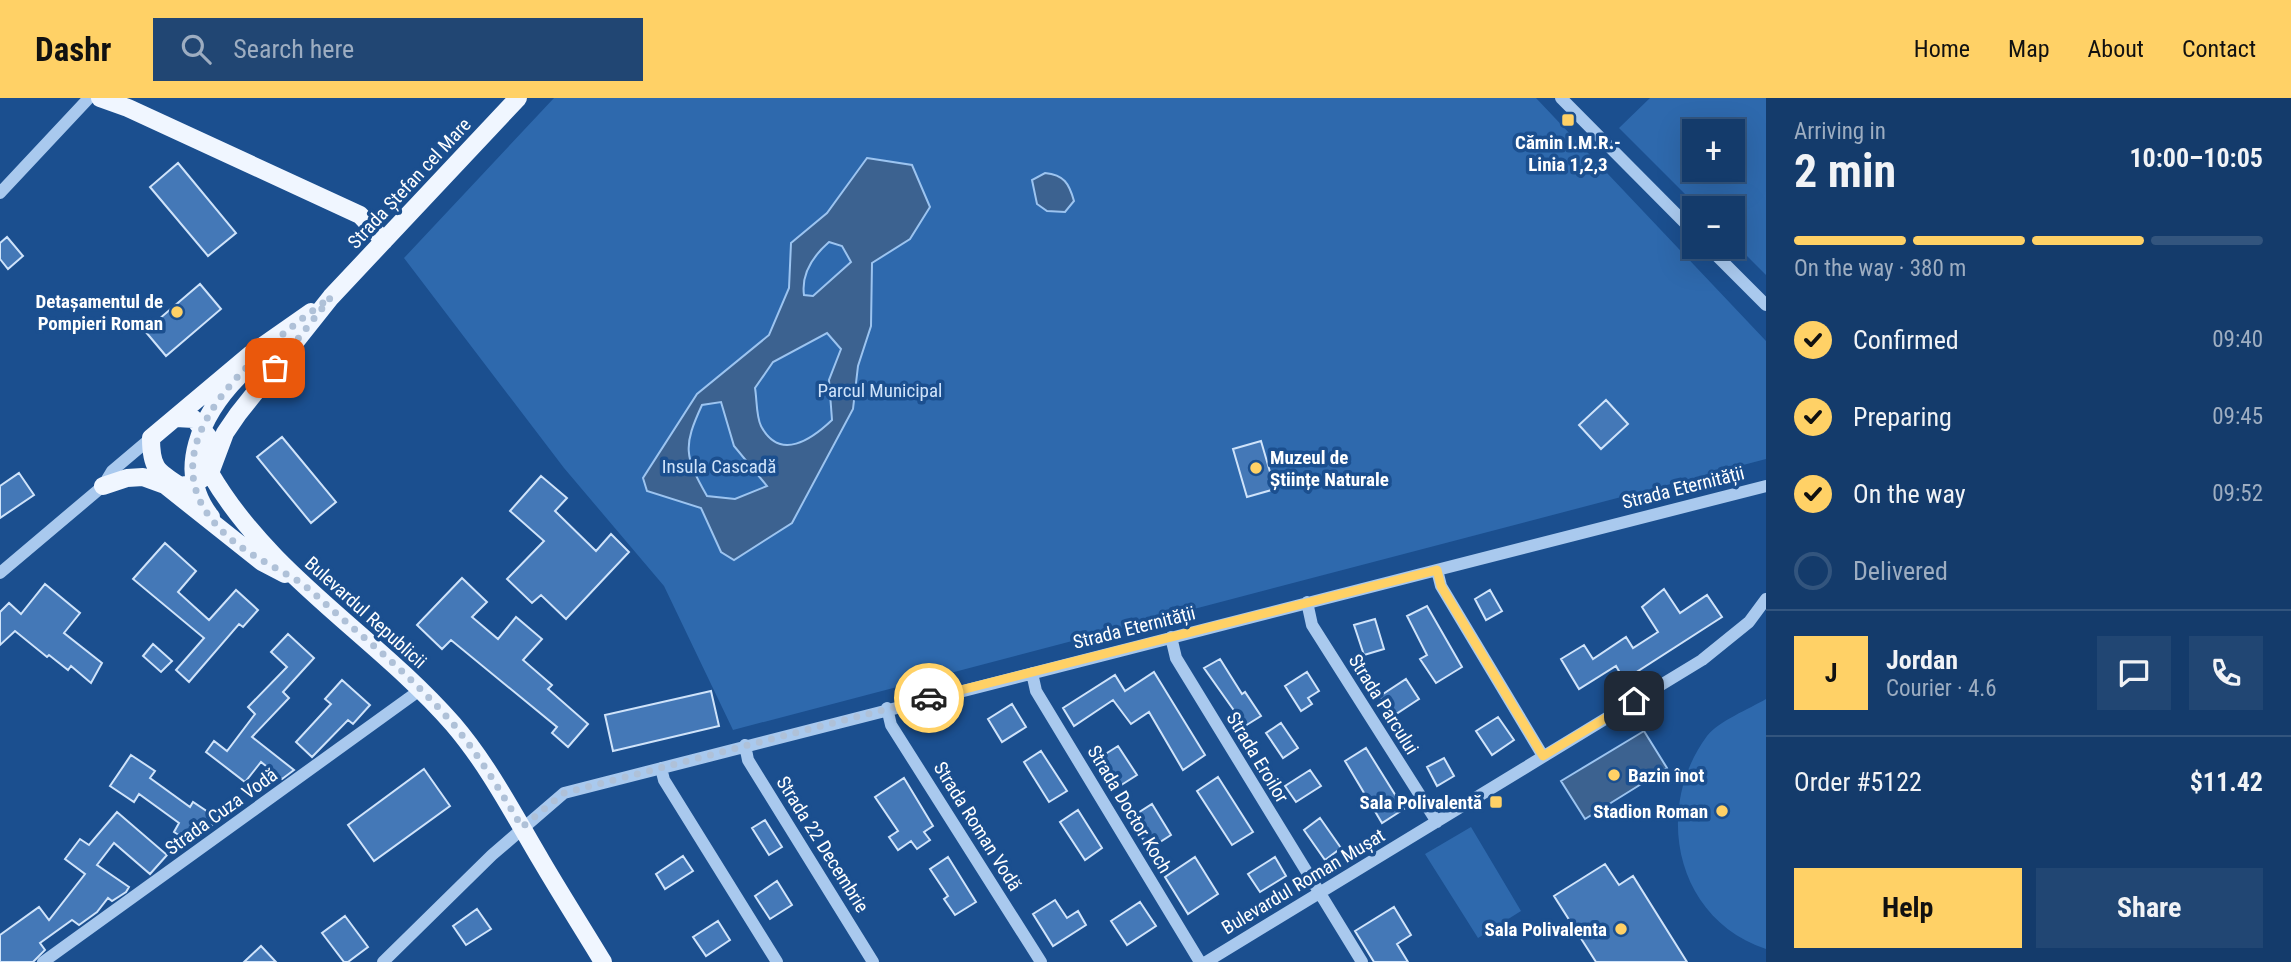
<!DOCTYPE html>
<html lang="en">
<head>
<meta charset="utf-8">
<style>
	:root { --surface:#143b6b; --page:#214673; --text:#f1f3f6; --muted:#9dadc1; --line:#33557e; --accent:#ffd166 }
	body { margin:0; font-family:"Roboto Condensed",sans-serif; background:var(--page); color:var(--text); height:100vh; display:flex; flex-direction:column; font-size:26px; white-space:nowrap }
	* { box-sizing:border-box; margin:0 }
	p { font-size:23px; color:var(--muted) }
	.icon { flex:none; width:38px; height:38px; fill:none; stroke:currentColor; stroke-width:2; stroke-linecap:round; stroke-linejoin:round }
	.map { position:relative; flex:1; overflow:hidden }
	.details { display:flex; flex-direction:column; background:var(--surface); width:525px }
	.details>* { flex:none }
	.buttons { position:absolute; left:1682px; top:21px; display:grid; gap:14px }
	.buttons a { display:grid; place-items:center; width:63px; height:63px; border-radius:0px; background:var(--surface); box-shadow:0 7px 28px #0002,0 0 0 2px var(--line); font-size:35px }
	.pin { position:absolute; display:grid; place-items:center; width:60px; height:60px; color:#fff; margin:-30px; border-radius:14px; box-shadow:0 4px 10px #0006 }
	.courier { position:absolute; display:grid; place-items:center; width:70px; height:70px; margin:-35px; border:5px solid #ffd166; border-radius:50%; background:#fff; color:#222; box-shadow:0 2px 9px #0007 }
	.headline em { font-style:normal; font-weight:700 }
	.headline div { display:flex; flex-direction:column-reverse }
	.headline { display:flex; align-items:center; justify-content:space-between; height:119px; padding:0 28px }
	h1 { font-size:46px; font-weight:700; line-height:52px }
	.bar { display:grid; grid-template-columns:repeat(4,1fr); gap:10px 7px; align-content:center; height:84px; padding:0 28px }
	.bar i { height:9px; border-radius:5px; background:var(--line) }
	.bar .selected { background:var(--accent) }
	.bar p { grid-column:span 4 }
	.line { display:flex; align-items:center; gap:18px; padding:0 28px; border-top:2px solid var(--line) }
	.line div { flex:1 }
	.round { display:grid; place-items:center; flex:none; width:74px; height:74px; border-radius:0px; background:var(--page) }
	ol { padding:0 28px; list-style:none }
	li { display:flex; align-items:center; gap:21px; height:77px }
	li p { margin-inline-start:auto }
	li .icon { padding:7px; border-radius:50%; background:var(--accent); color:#111; stroke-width:4 }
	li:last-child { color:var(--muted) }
	li i { width:38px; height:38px; border:4px solid var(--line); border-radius:50% }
	.action { display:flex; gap:14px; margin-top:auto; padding:14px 28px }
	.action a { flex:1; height:80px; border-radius:0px; background:var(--accent); color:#111; font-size:28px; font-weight:700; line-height:80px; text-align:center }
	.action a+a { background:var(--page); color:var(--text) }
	header { display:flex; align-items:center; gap:42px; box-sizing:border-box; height:98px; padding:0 35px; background:var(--accent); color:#111 }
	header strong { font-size:33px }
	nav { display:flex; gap:38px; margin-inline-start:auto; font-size:24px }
	.search { width:490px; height:63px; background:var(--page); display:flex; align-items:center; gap:18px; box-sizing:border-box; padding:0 24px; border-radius:0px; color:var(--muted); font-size:26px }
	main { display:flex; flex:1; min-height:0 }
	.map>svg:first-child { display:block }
</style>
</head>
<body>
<header>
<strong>Dashr</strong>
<div class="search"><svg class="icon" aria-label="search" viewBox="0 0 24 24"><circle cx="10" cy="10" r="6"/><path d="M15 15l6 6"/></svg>Search here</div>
<nav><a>Home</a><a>Map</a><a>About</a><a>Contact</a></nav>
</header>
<main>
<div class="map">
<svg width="1766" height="864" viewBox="0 0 1766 864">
	<rect width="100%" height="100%" fill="#1b4f8f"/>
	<path fill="#2e69ad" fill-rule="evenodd" d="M554 0H1536L1766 243V361L733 632 664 488 564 370 404 160Z
		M1650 0H1766V177L1733 144 1732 110H1699L1619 30ZM1694 33H1732V72H1694Z
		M1766 601V851C1675 821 1653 711 1707 638 1719 623 1749 611 1766 601Z
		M1471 729 1521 813 1478 840 1425 756Z"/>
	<path fill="#3c6290" stroke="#9cc4f0" stroke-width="2" fill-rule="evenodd" d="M867 60 912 67 930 109 910 141 872 165 871 228 858 268 853 311 792 425 734 462 721 454 701 410 647 393 643 380 697 296 769 237 789 190 791 145 827 115ZM829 144 842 148 851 164 813 198 804 197C801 175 813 158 829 144ZM827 235 841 251 829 282 832 322C812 341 780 364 761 328 756 318 757 301 755 290L773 264ZM721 304 734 348 767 388 735 401 707 398C684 358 683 348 702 307Z
		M1045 75C1064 77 1069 85 1074 103L1065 114 1047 113 1037 106 1032 82Z
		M1644 633 1667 670 1585 721 1561 683Z"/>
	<path fill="#4478b7" stroke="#cfe3fa" stroke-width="2" d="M178 65 236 135 208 158 150 89Z
		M7 139 23 158 8 171 0 161V145Z
		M200 186 221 211 166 258 145 233Z
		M1606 302 1628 326 1601 351 1579 327Z
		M282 339 336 404 311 425 257 359Z
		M1261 343 1275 391 1247 399 1233 351Z
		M19 375 34 397 0 420V388Z
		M541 378 567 400 555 413 596 453 611 436 629 454 566 521 541 497 532 505 507 481 544 443 510 413Z
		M165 445 196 473 178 494 209 522 236 492 258 512 243 529 239 526 189 584 176 572 204 540 133 481Z
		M462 480 487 504 472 519 498 541 516 519 542 541 523 562 552 587 548 591 588 626 568 649 552 635 557 629 451 542 442 551 417 527Z
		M45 486 80 515 64 535 102 565 91 585 71 568 68 572 49 557 47 559 15 533 0 547V514L9 505 21 516Z
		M1664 491 1680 515 1707 497 1722 519 1624 582 1616 568 1579 591 1561 561 1584 547 1593 561 1626 539 1633 550 1658 534 1642 509Z
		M1490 492 1502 513 1486 522 1475 501Z
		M1427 508 1462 569 1436 585 1420 561 1427 557 1407 518Z
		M1375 521 1384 551 1364 557 1354 527Z
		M288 536 314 560 283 594 289 600 252 639 294 672 282 681 261 664 245 684 206 654 214 643 227 653 255 616 248 609 287 569 271 554Z
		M153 546 172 563 161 574 143 558Z
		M1220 561 1242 596 1245 594 1261 618 1245 628 1204 570Z
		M1154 574 1205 657 1183 672 1149 614 1131 626 1113 602 1074 628 1063 610 1115 577 1125 593Z
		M1307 574 1319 593 1308 600 1312 606 1301 613 1285 588Z
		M1406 581 1419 601 1393 618 1380 598Z
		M342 582 370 607 353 626 348 622 312 659 296 644 331 606 325 601Z
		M711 593 719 628 613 653 605 617Z
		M1012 606 1026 629 1002 644 988 621Z
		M1498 619 1514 642 1492 657 1476 633Z
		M1281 625 1298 650 1283 660 1266 635Z
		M1118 648 1137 677 1115 691 1096 662Z
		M1366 650 1404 711 1382 725 1345 663Z
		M1041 653 1067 693 1049 704 1024 664Z
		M131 657 155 673 150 680 190 709 193 704 217 720 208 733 199 727 188 743 174 734 179 725 139 696 134 704 110 688Z
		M1444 660 1454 678 1437 688 1427 669Z
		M424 671 450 708 374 763 348 727Z
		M1310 672 1321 688 1296 704 1285 688Z
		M1218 679 1253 734 1232 747 1197 693Z
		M904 680 933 728 924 734 930 742 917 751 911 743 898 752 889 739 898 733 875 699Z
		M1152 706 1171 737 1149 751 1130 720Z
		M1078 712 1102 750 1085 762 1060 724Z
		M117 714 167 757 150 776 114 745 97 767 129 789 126 794 112 803 108 800 97 814 79 827 72 822 40 845 45 852 33 864H0V837L39 809 49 822 85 776 65 761 80 741 89 747Z
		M1320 720 1341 750 1325 762 1304 732Z
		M765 722 782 749 769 757 752 730Z
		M683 758 693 773 665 791 656 776Z
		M948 759 976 804 955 817 944 801 948 798 930 771Z
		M1195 759 1218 796 1188 816 1165 779Z
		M1275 759 1286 778 1260 794 1248 776Z
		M1605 766 1619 787 1633 778 1687 864H1596L1554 798Z
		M777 783 792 807 770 821 755 798Z
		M1055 802 1067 820 1078 813 1086 827 1053 848 1033 816Z
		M1140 804 1156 828 1127 847 1111 823Z
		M1394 809 1411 837 1397 846 1408 864H1374L1355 833Z
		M477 811 491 831 466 847 453 828Z
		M345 818 368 849 348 864H344L322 835Z
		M718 823 730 842 706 858 693 839Z
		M261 848 276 864H244Z"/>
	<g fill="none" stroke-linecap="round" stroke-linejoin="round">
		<path stroke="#a9c9ee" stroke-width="12" d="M1561 0 1694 134
			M0 95 89 0
			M1708 149 1766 207
			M1437 472 1441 488 1543 658
			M0 475 103 388 112 373 151 340
			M1307 504 1312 527 1437 724
			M1171 539 1176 560 1362 864
			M1032 575 1036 593 1200 864
			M887 610 891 627 1041 864
			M745 647 748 662 873 864
			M661 670 664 682 777 864
			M43 864 420 592
			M383 864 492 757 564 695 1766 388
			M1206 864 1702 562 1749 524 1766 501"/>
		<path stroke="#f0f6ff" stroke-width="18" d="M100 0 128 10 360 117 384 143
			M518 0 331 199 238 316 225 335 210 375C270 478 376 538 453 626 489 668 514 717 542 764 562 798 583 831 603 864
			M176 320 194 321 210 341 207 357 210 375 196 385 180 388C156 373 151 369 151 340L251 256 311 214
			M103 388 127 380 143 379 165 387 262 464 285 476
			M211 419C174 373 202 316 238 279"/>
	</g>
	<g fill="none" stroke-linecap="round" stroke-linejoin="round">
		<path stroke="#afc1d8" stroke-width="7" stroke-dasharray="0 12.6" d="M275 270 331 199C266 247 134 346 222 433 244 455 272 467 298 483 309 490 320 501 330 510 373 547 417 584 454 627 480 659 501 694 522 729L564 695 929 600"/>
		<path stroke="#ffd166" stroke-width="9" d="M929 600 1437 472 1441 488 1543 658 1634 603"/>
	</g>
	<g fill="#ffd166" stroke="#1b4f8f" stroke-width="2.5">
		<rect x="1561" y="15" width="14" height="14" rx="3.5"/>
		<circle cx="177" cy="214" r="7"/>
		<circle cx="1256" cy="370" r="7"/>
		<circle cx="1614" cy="677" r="7"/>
		<rect x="1489" y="697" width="14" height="14" rx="3.5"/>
		<circle cx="1722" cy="713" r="7"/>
		<circle cx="1621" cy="831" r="7"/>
	</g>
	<g text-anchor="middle" stroke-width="7" stroke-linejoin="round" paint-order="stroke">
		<g font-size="19" font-weight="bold" fill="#fff" stroke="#1b4f8f" text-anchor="end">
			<text x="1568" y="51" text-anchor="middle">Cămin I.M.R.-<tspan x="1568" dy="22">Linia 1,2,3</tspan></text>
			<text x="163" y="210">Detașamentul de<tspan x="163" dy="22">Pompieri Roman</tspan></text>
			<text x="1270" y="366" text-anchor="start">Muzeul de<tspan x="1270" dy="22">Științe Naturale</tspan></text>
			<text x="1628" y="684" text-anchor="start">Bazin înot</text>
			<text x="1482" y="711">Sala Polivalentă</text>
			<text x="1708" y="720">Stadion Roman</text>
			<text x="1607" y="838">Sala Polivalenta</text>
		</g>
		<g font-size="19" fill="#fff" stroke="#1b4f8f">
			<text transform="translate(409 85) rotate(-47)" y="7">Strada Ștefan cel Mare</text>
			<text transform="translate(1683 389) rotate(-14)" y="7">Strada Eternității</text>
			<text transform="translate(366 514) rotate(42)" y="7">Bulevardul Republicii</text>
			<text transform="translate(1134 529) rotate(-14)" y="7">Strada Eternității</text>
			<text transform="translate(1384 606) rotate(58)" y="7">Strada Parcului</text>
			<text transform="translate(1258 659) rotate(59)" y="7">Strada Eroilor</text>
			<text transform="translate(1130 711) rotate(59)" y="7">Strada Doctor Koch</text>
			<text transform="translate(221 713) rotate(-36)" y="7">Strada Cuza Vodă</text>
			<text transform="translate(978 728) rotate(58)" y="7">Strada Roman Vodă</text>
			<text transform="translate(823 746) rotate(58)" y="7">Strada 22 Decembrie</text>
			<text transform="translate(1303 783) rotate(-31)" y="7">Bulevardul Roman Mușat</text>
		</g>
		<g font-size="19" fill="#cfe3fa" stroke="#1b4f8f">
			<text x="880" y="299">Parcul Municipal</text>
			<text x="719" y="375">Insula Cascadă</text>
		</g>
	</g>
</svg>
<div class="buttons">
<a>+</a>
<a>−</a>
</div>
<div class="pin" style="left:275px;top:270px;background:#ea580c"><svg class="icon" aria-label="bag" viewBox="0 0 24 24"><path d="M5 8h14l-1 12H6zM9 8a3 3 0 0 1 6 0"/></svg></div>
<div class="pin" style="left:1634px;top:603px;background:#1f2937"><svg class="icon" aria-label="home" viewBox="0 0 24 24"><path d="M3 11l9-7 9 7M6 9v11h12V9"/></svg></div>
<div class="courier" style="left:929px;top:600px"><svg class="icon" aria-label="car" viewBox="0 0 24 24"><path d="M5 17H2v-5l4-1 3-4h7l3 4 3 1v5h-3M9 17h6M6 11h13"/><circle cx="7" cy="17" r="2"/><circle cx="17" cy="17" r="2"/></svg></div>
</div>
<section class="details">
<div class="headline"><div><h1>2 min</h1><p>Arriving in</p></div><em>10:00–10:05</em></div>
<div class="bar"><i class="selected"></i><i class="selected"></i><i class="selected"></i><i></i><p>On the way · 380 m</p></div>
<ol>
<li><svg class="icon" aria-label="check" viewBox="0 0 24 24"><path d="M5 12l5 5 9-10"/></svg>Confirmed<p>09:40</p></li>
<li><svg class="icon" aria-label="check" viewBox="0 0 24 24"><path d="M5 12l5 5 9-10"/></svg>Preparing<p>09:45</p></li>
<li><svg class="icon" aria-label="check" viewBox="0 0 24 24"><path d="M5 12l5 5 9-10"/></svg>On the way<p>09:52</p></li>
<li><i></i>Delivered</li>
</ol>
<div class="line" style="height:126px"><b class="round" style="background:var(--accent);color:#111">J</b><div><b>Jordan</b><p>Courier · 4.6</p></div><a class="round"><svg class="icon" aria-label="chat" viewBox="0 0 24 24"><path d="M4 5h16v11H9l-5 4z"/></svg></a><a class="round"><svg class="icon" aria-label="phone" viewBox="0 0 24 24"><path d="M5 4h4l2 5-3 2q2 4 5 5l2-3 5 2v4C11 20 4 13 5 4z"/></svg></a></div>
<div class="line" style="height:91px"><div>Order #5122</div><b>$11.42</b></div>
<div class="action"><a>Help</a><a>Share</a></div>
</section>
</main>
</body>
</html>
